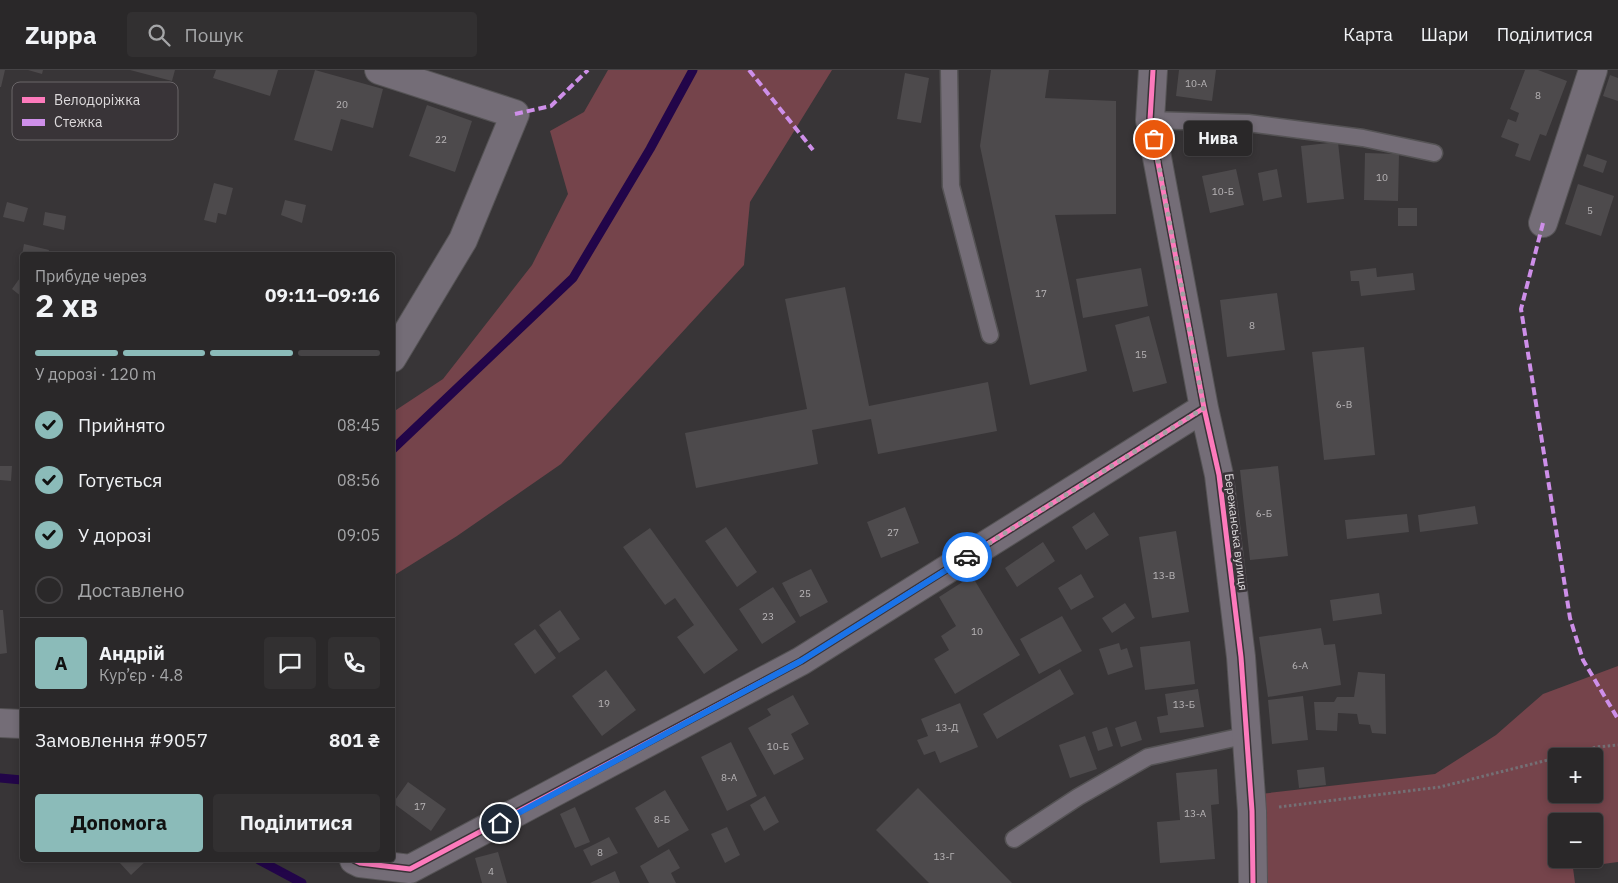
<!DOCTYPE html>
<html lang="uk">
<head>
<meta charset="utf-8">
<style>
	:root { --surface:#2a2829; --page:#323031; --text:#f1f3f6; --muted:#a5a6a8; --line:#464446; --accent:#8bbbb9 }
	body { margin:0; font-family:"IBM Plex Sans",sans-serif; background:var(--page); color:var(--text); height:100vh; display:flex; flex-direction:column; font-size:19px; white-space:nowrap }
	* { box-sizing:border-box; margin:0 }
	p { font-size:16px; color:var(--muted) }
	.icon { flex:none; width:28px; height:28px; fill:none; stroke:currentColor; stroke-width:2; stroke-linecap:round; stroke-linejoin:round }
	.map { position:relative; flex:1; overflow:hidden }
	.side { position:absolute; left:20px; top:182px; width:375px; height:610px; display:flex; flex-direction:column; background:var(--surface); border-radius:5px; box-shadow:0 2px 8px #0003,0 0 0 1px var(--line) }
	.side>* { flex:none }
	.buttons { position:absolute; left:1548px; top:678px; display:grid; gap:10px }
	.buttons a { display:grid; place-items:center; width:55px; height:55px; border-radius:5px; background:var(--surface); box-shadow:0 2px 8px #0003,0 0 0 1px var(--line); font-size:25px }
	.pin { position:absolute; display:grid; place-items:center; width:42px; height:42px; color:#fff; margin:-21px; border:2px solid #fff; border-radius:50%; box-shadow:0 1px 5px #0007 }
	.courier { position:absolute; display:grid; place-items:center; width:50px; height:50px; margin:-25px; border:4px solid #1a73e8; border-radius:50%; background:#fff; color:#222; box-shadow:0 1px 6px #0007 }
	.bubble { position:absolute; height:35px; border-radius:5px; background:var(--surface); box-shadow:0 2px 8px #0003,0 0 0 1px var(--line); font-size:16px; font-weight:700; line-height:35px; text-align:center }
	.overview em { font-style:normal; font-weight:700 }
	.overview div { display:flex; flex-direction:column-reverse }
	.overview { display:flex; align-items:center; justify-content:space-between; height:85px; padding:0 15px }
	h1 { font-size:32px; font-weight:700; line-height:38px }
	.bar { display:grid; grid-template-columns:repeat(4,1fr); gap:8px 5px; align-content:center; height:60px; padding:0 15px }
	.bar i { height:6px; border-radius:4px; background:var(--line) }
	.bar .active { background:var(--accent) }
	.bar p { grid-column:span 4 }
	.line { display:flex; align-items:center; gap:12px; padding:0 15px; border-top:1px solid var(--line) }
	.line div { flex:1 }
	.round { display:grid; place-items:center; flex:none; width:52px; height:52px; border-radius:5px; background:var(--page) }
	ol { padding:0 15px; list-style:none }
	li { display:flex; align-items:center; gap:15px; height:55px }
	li p { margin-inline-start:auto }
	li .icon { padding:5px; border-radius:50%; background:var(--accent); color:#111; stroke-width:4 }
	li:last-child { color:var(--muted) }
	li i { width:28px; height:28px; border:2px solid var(--line); border-radius:50% }
	.action { display:flex; gap:10px; margin-top:auto; padding:10px 15px }
	.action a { flex:1; height:58px; border-radius:5px; background:var(--accent); color:#111; font-size:20px; font-weight:700; line-height:58px; text-align:center }
	.action a+a { background:var(--page); color:var(--text) }
	header { display:flex; align-items:center; gap:30px; box-sizing:border-box; height:70px; padding:0 25px; background:var(--surface); border-bottom:1px solid var(--line) }
	header strong { font-size:24px }
	nav { display:flex; gap:28px; margin-inline-start:auto; font-size:18px }
	.search { width:350px; height:45px; background:var(--page); display:flex; align-items:center; gap:12px; box-sizing:border-box; padding:0 18px; border-radius:5px; color:var(--muted); font-size:19px }
	.map>svg:first-child { display:block }
</style>
</head>
<body>
<header>
<strong>Zuppa</strong>
<div class="search"><svg class="icon" aria-label="search" viewBox="0 0 24 24"><circle cx="10" cy="10" r="6"/><path d="M15 15l6 6"/></svg>Пошук</div>
<nav><a>Карта</a><a>Шари</a><a>Поділитися</a></nav>
</header>
<div class="map">
<svg width="1618" height="813" viewBox="0 0 1618 813">
	<rect width="100%" height="100%" fill="#383537"/>
	<path fill="#75444b" fill-rule="evenodd" d="M608 0H832L750 132 744 195 561 394 457 466 393 506V342L443 309 532 195 568 124 550 61 584 42Z
		M1618 596V792L1573 798 1575 813H1268L1260 724 1435 704 1496 665 1543 624ZM1556 686H1594V724H1556ZM1556 751H1594V789H1556Z"/>
	<g fill="none" stroke-linecap="round" stroke-linejoin="round">
		<path stroke="#220549" stroke-width="9" d="M392 380 573 208 650 79 693 0
			M0 708 22 710
			M259 790 302 813"/>
	</g>
	<path fill="#4d4a4c" d="M0 0H5L1 17H0Z
		M28 0H43L42 4Z
		M130 0H175L172 11Z
		M216 0H278L270 26 213 8Z
		M315 0 383 19 373 58 341 49 332 81 294 70Z
		M991 0H1049L1045 28 1116 31V144L1055 145 1087 301 1030 315 980 76Z
		M1179 0H1216L1212 31 1176 26Z
		M1525 0H1538L1567 11 1546 66 1540 64 1530 91 1515 86 1519 74 1501 67 1508 49 1516 52 1519 43 1510 39Z
		M905 3 929 8 921 53 897 49Z
		M1610 5 1618 8V31L1603 26Z
		M427 35 472 51 455 102 409 86Z
		M1338 72 1344 129 1307 133 1301 76Z
		M1365 83 1399 84 1398 131 1364 130Z
		M1587 84 1607 91 1603 103 1583 96Z
		M1236 99 1244 135 1210 143 1202 106Z
		M1277 99 1282 127 1263 131 1258 103Z
		M214 113 233 118 226 145 218 143 216 153 204 150Z
		M1578 114 1614 126 1601 166 1565 154Z
		M285 130 306 135 302 153 281 145Z
		M7 132 28 138 24 152 3 147Z
		M1398 138H1417V156H1398Z
		M45 142 66 146 64 160 43 155Z
		M24 174 49 180 48 185H22Z
		M1141 198 1148 236 1083 248 1076 209Z
		M1376 198 1377 207 1413 203 1415 220 1361 226 1359 211H1351L1350 201Z
		M22 205V227L12 219Z
		M845 217 869 336 988 312 997 361 878 384 871 349 812 360 818 394 696 418 685 363 807 339 785 229Z
		M1277 223 1285 280 1227 287 1220 230Z
		M1149 246 1167 313 1133 322 1115 255Z
		M1364 277 1375 385 1324 390 1312 282Z
		M0 396H12L11 411 0 410Z
		M1278 396 1288 486 1250 490 1240 400Z
		M1475 436 1478 454 1420 462 1418 445Z
		M905 437 919 473 881 488 867 452Z
		M1094 442 1109 465 1086 480 1072 457Z
		M1407 444 1409 462 1347 469 1345 450Z
		M726 457 757 502 737 517 705 471Z
		M650 458 738 580 704 604 677 567 694 555 675 528 665 535 623 477Z
		M1176 461 1189 542 1152 548 1139 467Z
		M1043 472 1055 491 1017 517 1005 498Z
		M811 499 828 532 800 547 782 513Z
		M1081 504 1094 527 1071 540 1058 518Z
		M972 506 1020 585 955 624 934 589 949 580 941 566 956 556 939 527Z
		M773 517 796 552 762 574 739 539Z
		M1379 523 1382 544 1333 551 1330 530Z
		M1125 533 1135 548 1112 563 1102 548Z
		M0 540H3L7 583 0 584Z
		M560 540 580 569 559 583 539 555Z
		M1062 546 1082 581 1039 604 1020 569Z
		M1321 558 1324 575 1335 574 1341 615 1268 627 1259 567Z
		M535 559 556 588 535 604 514 574Z
		M1190 571 1195 614 1145 620 1140 577Z
		M1119 573 1121 580 1127 578 1133 597 1108 605 1099 579Z
		M1060 599 1074 624 997 669 983 644Z
		M606 600 636 640 602 666 572 626Z
		M1358 602 1385 604 1386 664 1372 663 1370 655 1359 654 1357 644 1338 643 1337 661 1316 660 1314 632H1334L1337 627H1354Z
		M1198 619 1204 657 1160 663 1157 647 1168 645 1165 624Z
		M793 625 809 654 791 664 804 689 774 705 748 658 771 645 767 639Z
		M1303 626 1308 670 1272 674 1268 630Z
		M960 633 978 677 940 693 935 681 924 685 917 670 928 666 921 649Z
		M1136 651 1142 670 1121 677 1115 658Z
		M1107 657 1113 676 1098 681 1092 662Z
		M1085 666 1097 699 1070 708 1059 675Z
		M731 672 757 726 727 741 701 687Z
		M1324 697 1326 715 1299 718 1297 700Z
		M1217 699 1219 734 1211 735 1215 789 1160 793 1157 752 1180 750 1176 703Z
		M408 712 446 739 431 761 393 733Z
		M918 718 1012 813H929L876 760Z
		M665 720 689 760 658 778 635 738Z
		M765 726 779 752 764 761 750 735Z
		M575 737 590 772 575 778 560 744Z
		M727 757 740 785 725 793 711 764Z
		M609 767 618 783 591 796 583 780Z
		M669 779 680 798 671 803 676 813H649L640 796Z
		M498 782 507 813H482L475 788Z
		M121 790H147L131 805 119 792Z
		M615 801 620 813H590Z"/>
	<g fill="none" stroke-linecap="round" stroke-linejoin="round">
		<g stroke="#555355" stroke-width="19">
			<path id="lane" d="M949 0 951 116 990 265
				M1150 50 1248 53 1363 68 1434 83
				M1014 769 1078 727 1148 687 1248 665"/>
		</g>
		<g stroke="#555355" stroke-width="30">
			<path id="street" d="M379 0 515 44 463 170 392 288
				M1153 0 1150 50 1204 338 1219 405 1241 587 1252 741 1253 813
				M1543 153 1593 0
				M0 653 22 654
				M354 790 360 793 410 799 801 591 1204 338"/>
		</g>
		<path stroke="#747075" stroke-width="3" stroke-dasharray="2.5 2.5" stroke-linecap="butt" d="M1564 686 1596 677 1618 675
			M1279 737 1440 717 1556 688"/>
		<use href="#lane" stroke="#746d77" stroke-width="16"/>
		<use href="#street" stroke="#746d77" stroke-width="28"/>
		<path stroke="#ce8fe9" stroke-width="4" stroke-dasharray="8 4" stroke-linecap="butt" d="M749 0 813 80
			M515 44 551 36 588 0
			M1543 153 1521 239 1570 548 1583 590 1618 649"/>
		<g stroke="#393438" stroke-width="8">
			<path id="cycleway" d="M1153 0 1150 50 1204 338 1219 405 1241 587 1252 741 1253 813
				M354 790 360 793 410 799 801 591 1204 338"/>
		</g>
		<use href="#cycleway" stroke="#fd7abc" stroke-width="5"/>
	</g>
	<g fill="none" stroke-linecap="round" stroke-linejoin="round">
		<path stroke="#a3a0a2" stroke-width="5" stroke-dasharray="0 9" d="M967 487 1204 338 1154 69"/>
		<path stroke="#1a73e8" stroke-width="6" d="M500 753 801 591 967 487"/>
	</g>
	<g text-anchor="middle" stroke-width="5" stroke-linejoin="round" paint-order="stroke">
		<g font-size="10" fill="#b8b5b7">
			<text x="1196" y="17">10-А</text>
			<text x="1538" y="29">8</text>
			<text x="342" y="38">20</text>
			<text x="441" y="73">22</text>
			<text x="1382" y="111">10</text>
			<text x="1223" y="125">10-Б</text>
			<text x="1590" y="144">5</text>
			<text x="1041" y="227">17</text>
			<text x="1252" y="259">8</text>
			<text x="1141" y="288">15</text>
			<text x="1344" y="338">6-В</text>
			<text x="1264" y="447">6-Б</text>
			<text x="893" y="466">27</text>
			<text x="1164" y="509">13-В</text>
			<text x="805" y="527">25</text>
			<text x="768" y="550">23</text>
			<text x="977" y="565">10</text>
			<text x="1300" y="599">6-А</text>
			<text x="604" y="637">19</text>
			<text x="1184" y="638">13-Б</text>
			<text x="947" y="661">13-Д</text>
			<text x="778" y="680">10-Б</text>
			<text x="729" y="711">8-А</text>
			<text x="420" y="740">17</text>
			<text x="1195" y="747">13-А</text>
			<text x="662" y="753">8-Б</text>
			<text x="600" y="786">8</text>
			<text x="944" y="790">13-Г</text>
			<text x="491" y="805">4</text>
		</g>
		<g font-size="12" fill="#dcd9db" stroke="#393438">
			<text transform="translate(1236 462) rotate(83)" y="4">Бережанська вулиця</text>
		</g>
	</g>
	<rect x="12" y="12" width="166" height="58" rx="8" fill="#393438" stroke="#6a6669" stroke-width="1"/>
	<rect x="22" y="27" width="23" height="6" fill="#fd7abc"/>
	<rect x="22" y="49" width="23" height="7" fill="#ce8fe9"/>
	<g font-size="14" fill="#dcd9db">
		<text x="54" y="35">Велодоріжка</text>
		<text x="54" y="57">Стежка</text>
	</g>
</svg>
<div class="buttons">
<a>+</a>
<a>−</a>
</div>
<div class="pin" style="left:1154px;top:69px;background:#ea580c"><svg class="icon" aria-label="bag" viewBox="0 0 24 24"><path d="M5 8h14l-1 12H6zM9 8a3 3 0 0 1 6 0"/></svg></div>
<div class="pin" style="left:500px;top:753px;background:#1f2937"><svg class="icon" aria-label="home" viewBox="0 0 24 24"><path d="M3 11l9-7 9 7M6 9v11h12V9"/></svg></div>
<div class="courier" style="left:967px;top:487px"><svg class="icon" aria-label="car" viewBox="0 0 24 24"><path d="M5 17H2v-5l4-1 3-4h7l3 4 3 1v5h-3M9 17h6M6 11h13"/><circle cx="7" cy="17" r="2"/><circle cx="17" cy="17" r="2"/></svg></div>
<div class="bubble" style="left:1184px;top:51px;width:68px">Нива</div>
<section class="side">
<div class="overview"><div><h1>2 хв</h1><p>Прибуде через</p></div><em>09:11–09:16</em></div>
<div class="bar"><i class="active"></i><i class="active"></i><i class="active"></i><i></i><p>У дорозі · 120 m</p></div>
<ol>
<li><svg class="icon" aria-label="check" viewBox="0 0 24 24"><path d="M5 12l5 5 9-10"/></svg>Прийнято<p>08:45</p></li>
<li><svg class="icon" aria-label="check" viewBox="0 0 24 24"><path d="M5 12l5 5 9-10"/></svg>Готується<p>08:56</p></li>
<li><svg class="icon" aria-label="check" viewBox="0 0 24 24"><path d="M5 12l5 5 9-10"/></svg>У дорозі<p>09:05</p></li>
<li><i></i>Доставлено</li>
</ol>
<div class="line" style="height:90px"><b class="round" style="background:var(--accent);color:#111">А</b><div><b>Андрій</b><p>Кур’єр · 4.8</p></div><a class="round"><svg class="icon" aria-label="chat" viewBox="0 0 24 24"><path d="M4 5h16v11H9l-5 4z"/></svg></a><a class="round"><svg class="icon" aria-label="phone" viewBox="0 0 24 24"><path d="M5 4h4l2 5-3 2q2 4 5 5l2-3 5 2v4C11 20 4 13 5 4z"/></svg></a></div>
<div class="line" style="height:65px"><div>Замовлення #9057</div><b>801 ₴</b></div>
<div class="action"><a>Допомога</a><a>Поділитися</a></div>
</section>
</div>
</body>
</html>
